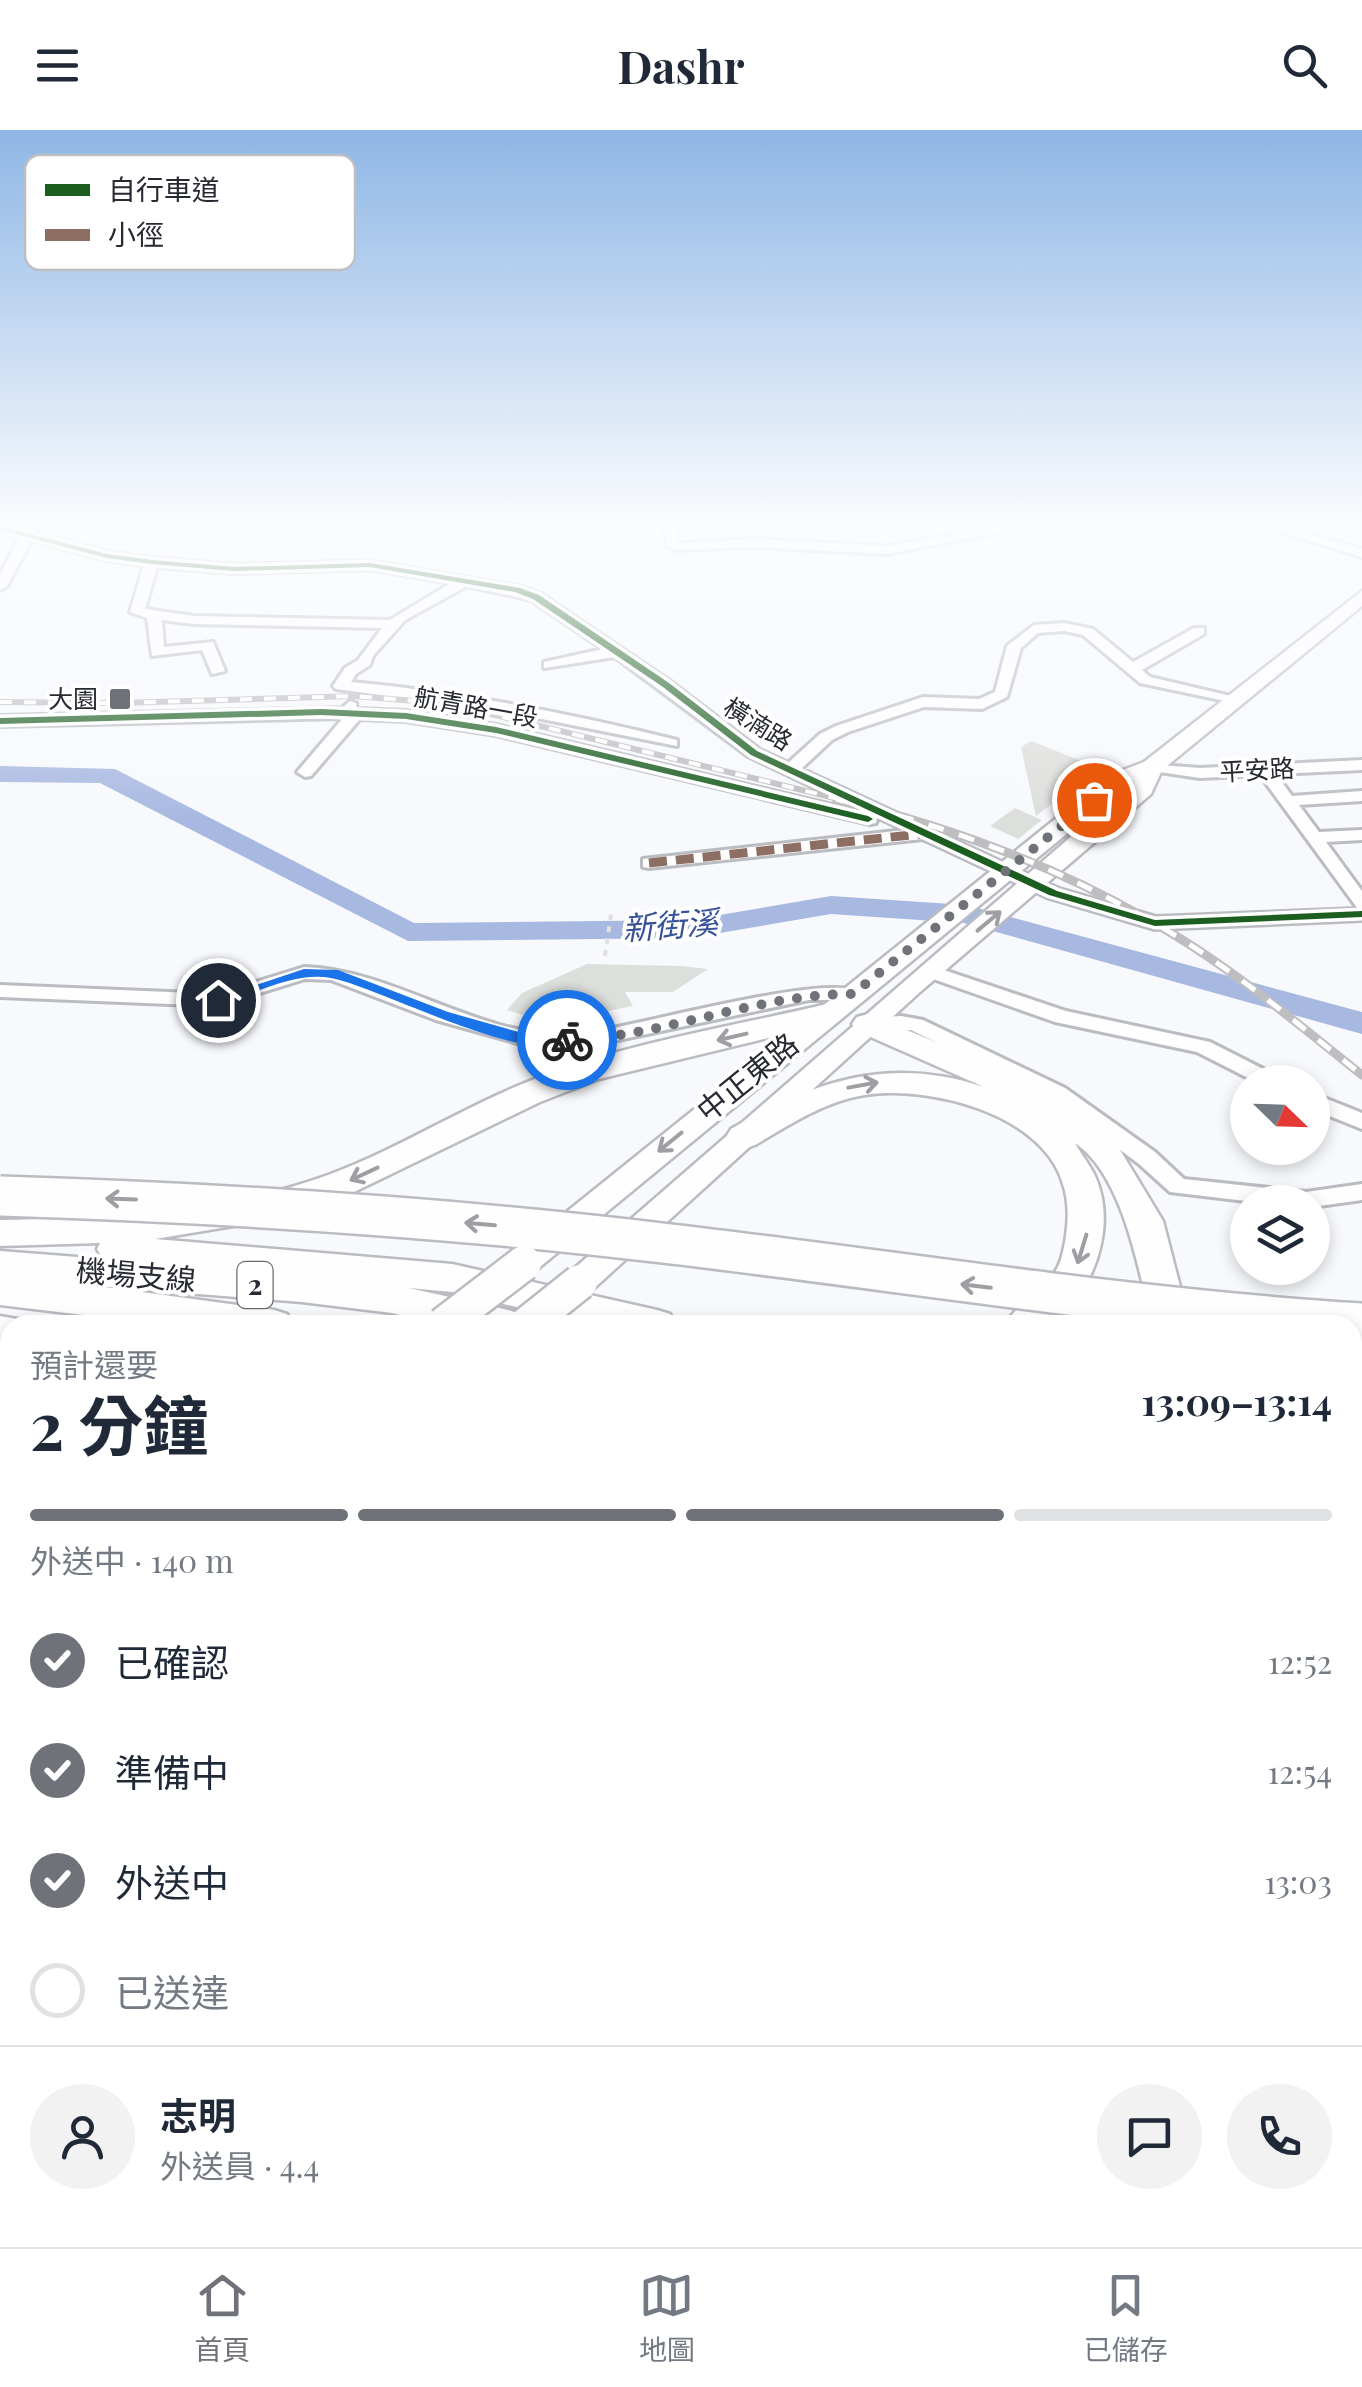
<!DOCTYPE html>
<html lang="zh-TW">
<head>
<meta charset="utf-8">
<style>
	:root { --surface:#fff; --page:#f2f2f3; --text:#1f2937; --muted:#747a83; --line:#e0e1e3; --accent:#707279 }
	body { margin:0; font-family:"Playfair Display","Noto Sans TC",serif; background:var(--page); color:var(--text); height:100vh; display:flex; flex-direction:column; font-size:38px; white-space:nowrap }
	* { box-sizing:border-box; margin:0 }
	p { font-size:32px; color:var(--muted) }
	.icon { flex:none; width:55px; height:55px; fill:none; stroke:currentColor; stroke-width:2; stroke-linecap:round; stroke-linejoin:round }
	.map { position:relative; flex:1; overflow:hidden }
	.side { position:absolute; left:0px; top:1185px; width:1362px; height:932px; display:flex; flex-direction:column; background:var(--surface); border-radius:30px 30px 0 0; box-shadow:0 5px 15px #0003 }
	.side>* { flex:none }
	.needle { width:65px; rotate:113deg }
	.controls { position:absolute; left:1230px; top:935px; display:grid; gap:20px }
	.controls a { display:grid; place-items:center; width:100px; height:100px; border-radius:50%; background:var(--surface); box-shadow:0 5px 15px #0003; font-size:50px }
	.pin { position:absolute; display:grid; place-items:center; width:85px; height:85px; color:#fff; margin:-42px; border:5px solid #fff; border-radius:50%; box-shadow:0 2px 10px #0007 }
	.courier { position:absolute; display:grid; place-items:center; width:100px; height:100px; margin:-50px; border:8px solid #1a73e8; border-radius:50%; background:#fff; color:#222; box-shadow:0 2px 12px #0007 }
	.summary em { font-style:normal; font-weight:700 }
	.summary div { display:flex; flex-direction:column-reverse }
	.summary { display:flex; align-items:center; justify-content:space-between; height:170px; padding:0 30px }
	h1 { font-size:65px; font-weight:700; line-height:75px }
	.bar { display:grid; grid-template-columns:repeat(4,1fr); gap:15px 10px; align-content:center; height:120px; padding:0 30px }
	.bar i { height:12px; border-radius:8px; background:var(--line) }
	.bar .on { background:var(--accent) }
	.bar p { grid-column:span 4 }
	.line { display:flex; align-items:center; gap:25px; padding:0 30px; border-top:2px solid var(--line) }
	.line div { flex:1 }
	.round { display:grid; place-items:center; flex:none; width:105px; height:105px; border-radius:52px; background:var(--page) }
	ol { padding:0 30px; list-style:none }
	li { display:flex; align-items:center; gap:30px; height:110px }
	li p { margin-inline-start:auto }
	li .icon { padding:10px; border-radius:50%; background:var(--accent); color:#fff; stroke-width:4 }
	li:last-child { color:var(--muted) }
	li i { width:55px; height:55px; border:5px solid var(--line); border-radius:50% }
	header { display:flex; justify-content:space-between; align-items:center; height:130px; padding:0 30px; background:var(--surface); font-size:45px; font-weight:700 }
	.menu { display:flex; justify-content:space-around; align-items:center; height:140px; border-top:2px solid var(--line); background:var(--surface); font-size:28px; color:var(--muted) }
	.menu a { display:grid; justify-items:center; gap:5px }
	.menu .on { color:var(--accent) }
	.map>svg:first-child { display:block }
</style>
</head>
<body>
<header><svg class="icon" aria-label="menu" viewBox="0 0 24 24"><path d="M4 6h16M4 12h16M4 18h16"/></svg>Dashr<svg class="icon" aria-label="search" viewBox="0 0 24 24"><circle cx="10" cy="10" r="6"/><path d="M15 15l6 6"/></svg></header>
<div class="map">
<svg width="1362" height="2117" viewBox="0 0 1362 2117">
	<rect width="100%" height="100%" fill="#f7f9fc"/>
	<path fill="#a8b9e1" d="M1353 1997 1362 2006V2117H558L561 2108H1352Z"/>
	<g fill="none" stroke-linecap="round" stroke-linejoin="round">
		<path fill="#a8b9e1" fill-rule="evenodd" d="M0 636 115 639 414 793 690 790 831 766 966 775 1362 882V904L964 793 831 784 690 808 408 811 100 653 0 652Z"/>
	</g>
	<path fill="#dddfdc" d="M1031 611 1099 638 1036 686 1021 617Z
		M1015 678 1042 690 1018 709 990 696Z
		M587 834 681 836 708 839 673 862H625L633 876 603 882 596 870 550 885 545 892 507 880 522 863Z"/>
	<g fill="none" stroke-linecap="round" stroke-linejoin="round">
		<g stroke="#babcc2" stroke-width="6">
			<path id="minor" d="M0 394 24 400 28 394H40L35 403 107 422 152 428 234 435 370 431 522 457 541 464 671 552 760 620 788 633 820 604 836 596 923 567 979 569 995 562 1007 516 1034 495 1064 493 1093 499 1133 532 1194 498H1204V504L1142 540 1150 547 1235 567V573L1140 553 1083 505 1064 501 1038 503 1021 518 1007 567 982 579 924 577 848 602 832 610 801 639 1059 759 1156 787 1358 779 1260 645 1200 648 1146 640V634L1200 638 1362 630V640L1276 644 1292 666 1362 661V671L1299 675 1319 702 1362 700V710L1326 712 1362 761V790L1155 799 1047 767 923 709 649 738 643 737V729L905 700 877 687 876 693 870 694 496 605 406 591 360 589 311 646 305 647 297 642 343 588 0 596V586L342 578 350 571 356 573 357 579 406 581 496 595 870 684 748 626 615 527 544 538V532L603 519 531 470 467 456 405 490 373 526 370 535 356 544 351 552C461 562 569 583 677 610V616L507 582 336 559 333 556 345 538 358 530 382 498 194 494 162 490 164 517 213 512 225 541 212 544 202 520 152 526 147 488 130 482 144 435 107 430 32 410 7 456 0 460V444L20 407 0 402ZM157 437 234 443 370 439 451 453 390 490 194 486 145 479Z
				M661 394H673L680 413H684L752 409 887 416 1016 394H1043L887 424 752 417 675 420 668 416Z
				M1256 394H1275L1362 419V427Z
				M929 835 1066 881 1210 912 1279 947 1282 952H1256L1197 922 1055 892 922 845 919 841Z
				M304 837C401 840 485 915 585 903 631 898 837 839 863 864L853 870H809L585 917 535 918 436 890 331 850 305 849 218 876 0 867V855L217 864Z
				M901 886 923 890 1065 958 1155 1022 1184 1049 1306 1062 1362 1054V1070L1312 1077V1072H1254L1170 1062 1139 1034 1051 968 911 900H868L858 894 868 888Z
				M1312 963 1362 983V999L1312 979Z
				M10 1846V1880L0 1882V1848Z
				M10 2077V2108H24L0 2117V2080Z"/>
		</g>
		<g stroke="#babcc2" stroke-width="5">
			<path id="major" d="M1362 461V476L1162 640 1151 664 920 862 591 1161 580 1164 569 1161 564 1152 569 1143 1135 651 1126 655 535 1141 524 1145 513 1141 508 1133 513 1125 1110 645 1144 632Z
				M10 1485V1523L0 1527V1489Z
				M10 1539V1578L0 1582V1543Z"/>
		</g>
		<g stroke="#babcc2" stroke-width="5">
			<path id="highway" d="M827 874 838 877 843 884 838 891 599 949 540 972 354 1062 258 1092 155 1109 452 1134 657 1180 670 1184 676 1195H593L452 1162 409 1158 508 1180 521 1184 527 1195H443L392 1183 302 1172 97 1156 274 1180 287 1184 293 1195H167L0 1175V1121L103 1129 97 1119 100 1113 0 1116V1090C111 1088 223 1083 328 1045 404 1017 472 971 548 944 639 911 734 896 827 874Z
				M868 884 1028 950 1111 1005 1163 1091 1190 1195H1152C1139 1141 1123 1045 1075 1013 1081 1024 1090 1035 1095 1046 1118 1097 1093 1161 1053 1195H1005C1019 1168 1053 1160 1062 1126 1068 1102 1071 1075 1062 1051 1040 983 928 955 865 965 825 971 789 995 755 1015L743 1019 731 1015 726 1007 731 999C813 951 891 925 984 957L857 901 852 894 857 887Z
				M0 1186 23 1190 26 1195H10V1216H0Z
				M0 1231 10 1235V1271L0 1268Z
				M0 1294 10 1295V1329L0 1328Z
				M1362 1346V1382L1352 1383V1347Z
				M10 1360V1409L0 1413V1363Z
				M1352 1417 1362 1420V1498L1352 1495Z
				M1352 1495 1362 1499V1582L1352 1578Z
				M1352 1583 1362 1587V1635L1352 1631Z
				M1352 1636 1362 1640V1689L1352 1685Z
				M0 1749 10 1750V1802L0 1801Z"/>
		</g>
		<path stroke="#e0e0e2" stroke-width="4" stroke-dasharray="6 6" stroke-linecap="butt" d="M605 826 611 784"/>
		<use href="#minor" fill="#fefeff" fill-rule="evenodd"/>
		<use href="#major" fill="#fefeff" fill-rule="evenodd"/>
		<use href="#highway" fill="#fefeff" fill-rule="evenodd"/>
		<g stroke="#bebec0" stroke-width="6">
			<path id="rail-far1" d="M0 572 119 573 354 566 416 571 495 585 847 671"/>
		</g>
		<g stroke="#bebec0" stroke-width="9">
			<path id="rail" d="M836 669C944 695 1051 734 1147 789 1225 832 1293 890 1362 945"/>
		</g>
		<use href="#rail-far1" stroke="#fff" stroke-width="4" stroke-dasharray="12" stroke-linecap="butt"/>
		<use href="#rail" stroke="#fff" stroke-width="5" stroke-dasharray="16" stroke-linecap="butt"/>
		<g stroke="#babcc2" stroke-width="39" stroke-linecap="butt">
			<path id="major-bridge" d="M443 1195 524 1133
				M526 1195 580 1152"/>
		</g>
		<g stroke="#babcc2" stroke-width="44" stroke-linecap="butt">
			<path id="highway-bridge" d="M0 1066C224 1073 448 1087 671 1114 902 1141 1130 1179 1362 1193"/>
		</g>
		<use href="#major-bridge" stroke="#fefeff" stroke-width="34"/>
		<use href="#highway-bridge" stroke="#fefeff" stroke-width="39"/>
		<path stroke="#8d6e63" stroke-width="9" stroke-dasharray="18 9" stroke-linecap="butt" d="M649 733 920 704"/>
		<g stroke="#fff" stroke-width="7">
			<path id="cycleway" d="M0 396 107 424 152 430 234 437 370 433 520 458 539 465 669 553 757 621 1057 761 1155 790 1362 781V787L1155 796 1049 765 751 625 663 557 533 469 515 462 370 437 234 441 152 434 107 428 0 400Z
				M321 579 406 583 496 597 868 686 873 689 868 692 496 603 406 589 321 585 0 594V588Z"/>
		</g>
		<use href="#cycleway" fill="#1b5e20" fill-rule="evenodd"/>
	</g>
	<defs><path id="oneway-shaft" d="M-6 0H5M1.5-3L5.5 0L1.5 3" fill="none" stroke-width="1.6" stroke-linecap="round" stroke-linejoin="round" transform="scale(2.5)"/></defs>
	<g stroke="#9d9fa3">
		<use href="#oneway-shaft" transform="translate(989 791) rotate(-40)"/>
		<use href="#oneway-shaft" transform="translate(732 907) rotate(167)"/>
		<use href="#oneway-shaft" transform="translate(863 955) rotate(-10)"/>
		<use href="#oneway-shaft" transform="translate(670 1012) rotate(141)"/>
		<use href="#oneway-shaft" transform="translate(364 1044) rotate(155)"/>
		<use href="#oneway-shaft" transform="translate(121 1069) rotate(-178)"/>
		<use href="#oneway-shaft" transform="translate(480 1094) rotate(-175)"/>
		<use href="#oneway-shaft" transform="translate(1082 1119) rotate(107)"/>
		<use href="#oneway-shaft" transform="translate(976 1156) rotate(-173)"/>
	</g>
	<linearGradient id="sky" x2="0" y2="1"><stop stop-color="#8eb6e5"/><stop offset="0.57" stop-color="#fbfcfe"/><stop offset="1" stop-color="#fbfcfe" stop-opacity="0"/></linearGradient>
	<rect width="1362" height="690" fill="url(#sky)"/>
	<path fill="#1a73e8" d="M304 839 338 840 448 882 536 907 567 905 575 910C534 941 380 857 331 848 295 841 252 865 218 875L211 870Z"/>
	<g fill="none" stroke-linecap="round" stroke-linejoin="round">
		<path stroke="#707279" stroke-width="10" stroke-dasharray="0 18" d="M567 910C664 907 756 864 853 864L1094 670"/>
	</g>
	<rect fill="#707279" stroke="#fff" stroke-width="4" x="108" y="557" width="24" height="24" rx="5"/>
	<g text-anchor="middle" stroke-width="8" stroke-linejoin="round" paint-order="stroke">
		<g font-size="25" fill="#272a32" stroke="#fff" text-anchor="end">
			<text x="98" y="578">大園</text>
		</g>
		<g font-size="25" fill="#272a32" stroke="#fff">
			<text transform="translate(476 577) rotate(10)" y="9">航青路一段</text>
			<text transform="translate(758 594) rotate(32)" y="9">橫湳路</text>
			<text transform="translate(1257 640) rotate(-3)" y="9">平安路</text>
		</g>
		<rect fill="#fff" stroke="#686a70" stroke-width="2.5" x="237.5" y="1132" width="35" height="46" rx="8"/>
		<g font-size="28" font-weight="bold" fill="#272a32">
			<text x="255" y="1165">2</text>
		</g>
		<g font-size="30" fill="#272a32" stroke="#fff">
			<text transform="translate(748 948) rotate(-39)" y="10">中正東路</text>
			<text transform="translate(136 1146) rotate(5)" y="10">機場支線</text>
		</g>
		<g font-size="32" font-style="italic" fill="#385298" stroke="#fff">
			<text transform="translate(670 796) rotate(-4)" y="11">新街溪</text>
		</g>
	</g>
	<rect x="25" y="25" width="330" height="115" rx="15" fill="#fff" stroke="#bebfc2" stroke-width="2.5"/>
	<rect x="45" y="54" width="45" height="12" fill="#1b5e20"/>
	<rect x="45" y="99" width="45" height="12" fill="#8d6e63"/>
	<g font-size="28" fill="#272a32">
		<text x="108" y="70">自行車道</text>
		<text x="108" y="115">小徑</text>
	</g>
</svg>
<div class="controls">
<a><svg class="needle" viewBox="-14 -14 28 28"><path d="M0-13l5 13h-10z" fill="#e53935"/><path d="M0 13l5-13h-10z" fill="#747a83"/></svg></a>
<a><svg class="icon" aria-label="layers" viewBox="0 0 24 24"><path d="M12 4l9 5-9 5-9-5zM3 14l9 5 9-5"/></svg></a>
</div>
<div class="pin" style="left:1094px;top:670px;background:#ea580c"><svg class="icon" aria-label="bag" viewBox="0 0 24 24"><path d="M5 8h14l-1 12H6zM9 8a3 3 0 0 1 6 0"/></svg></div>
<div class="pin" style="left:218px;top:870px;background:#1f2937"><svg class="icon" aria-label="home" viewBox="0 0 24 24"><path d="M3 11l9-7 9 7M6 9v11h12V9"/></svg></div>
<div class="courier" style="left:567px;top:910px"><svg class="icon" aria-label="bike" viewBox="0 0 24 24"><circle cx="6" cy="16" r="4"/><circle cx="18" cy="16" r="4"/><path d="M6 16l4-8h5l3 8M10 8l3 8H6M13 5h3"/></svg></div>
<section class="side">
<div class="summary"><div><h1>2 分鐘</h1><p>預計還要</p></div><em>13:09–13:14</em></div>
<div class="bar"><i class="on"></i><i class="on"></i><i class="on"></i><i></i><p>外送中 · 140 m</p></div>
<ol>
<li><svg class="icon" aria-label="check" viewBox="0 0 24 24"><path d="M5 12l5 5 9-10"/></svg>已確認<p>12:52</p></li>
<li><svg class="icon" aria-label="check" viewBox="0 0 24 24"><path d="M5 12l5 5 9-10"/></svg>準備中<p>12:54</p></li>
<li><svg class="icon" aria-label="check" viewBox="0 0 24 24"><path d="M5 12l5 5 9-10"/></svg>外送中<p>13:03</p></li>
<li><i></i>已送達</li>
</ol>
<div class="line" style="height:180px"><a class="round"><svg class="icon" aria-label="person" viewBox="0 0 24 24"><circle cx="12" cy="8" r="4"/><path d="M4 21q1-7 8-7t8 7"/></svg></a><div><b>志明</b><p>外送員 · 4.4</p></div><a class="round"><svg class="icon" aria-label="chat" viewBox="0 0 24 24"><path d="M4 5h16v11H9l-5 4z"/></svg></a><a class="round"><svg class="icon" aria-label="phone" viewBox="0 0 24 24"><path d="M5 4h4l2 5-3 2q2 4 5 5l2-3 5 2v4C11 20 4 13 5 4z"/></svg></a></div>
</section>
</div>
<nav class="menu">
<a class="on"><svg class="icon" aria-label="home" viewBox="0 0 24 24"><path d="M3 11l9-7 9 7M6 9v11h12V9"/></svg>首頁</a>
<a><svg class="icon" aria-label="map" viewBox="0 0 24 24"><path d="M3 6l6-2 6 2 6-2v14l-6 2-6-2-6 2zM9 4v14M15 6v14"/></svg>地圖</a>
<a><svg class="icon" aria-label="saved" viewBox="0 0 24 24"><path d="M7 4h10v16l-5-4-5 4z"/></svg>已儲存</a>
</nav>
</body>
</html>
